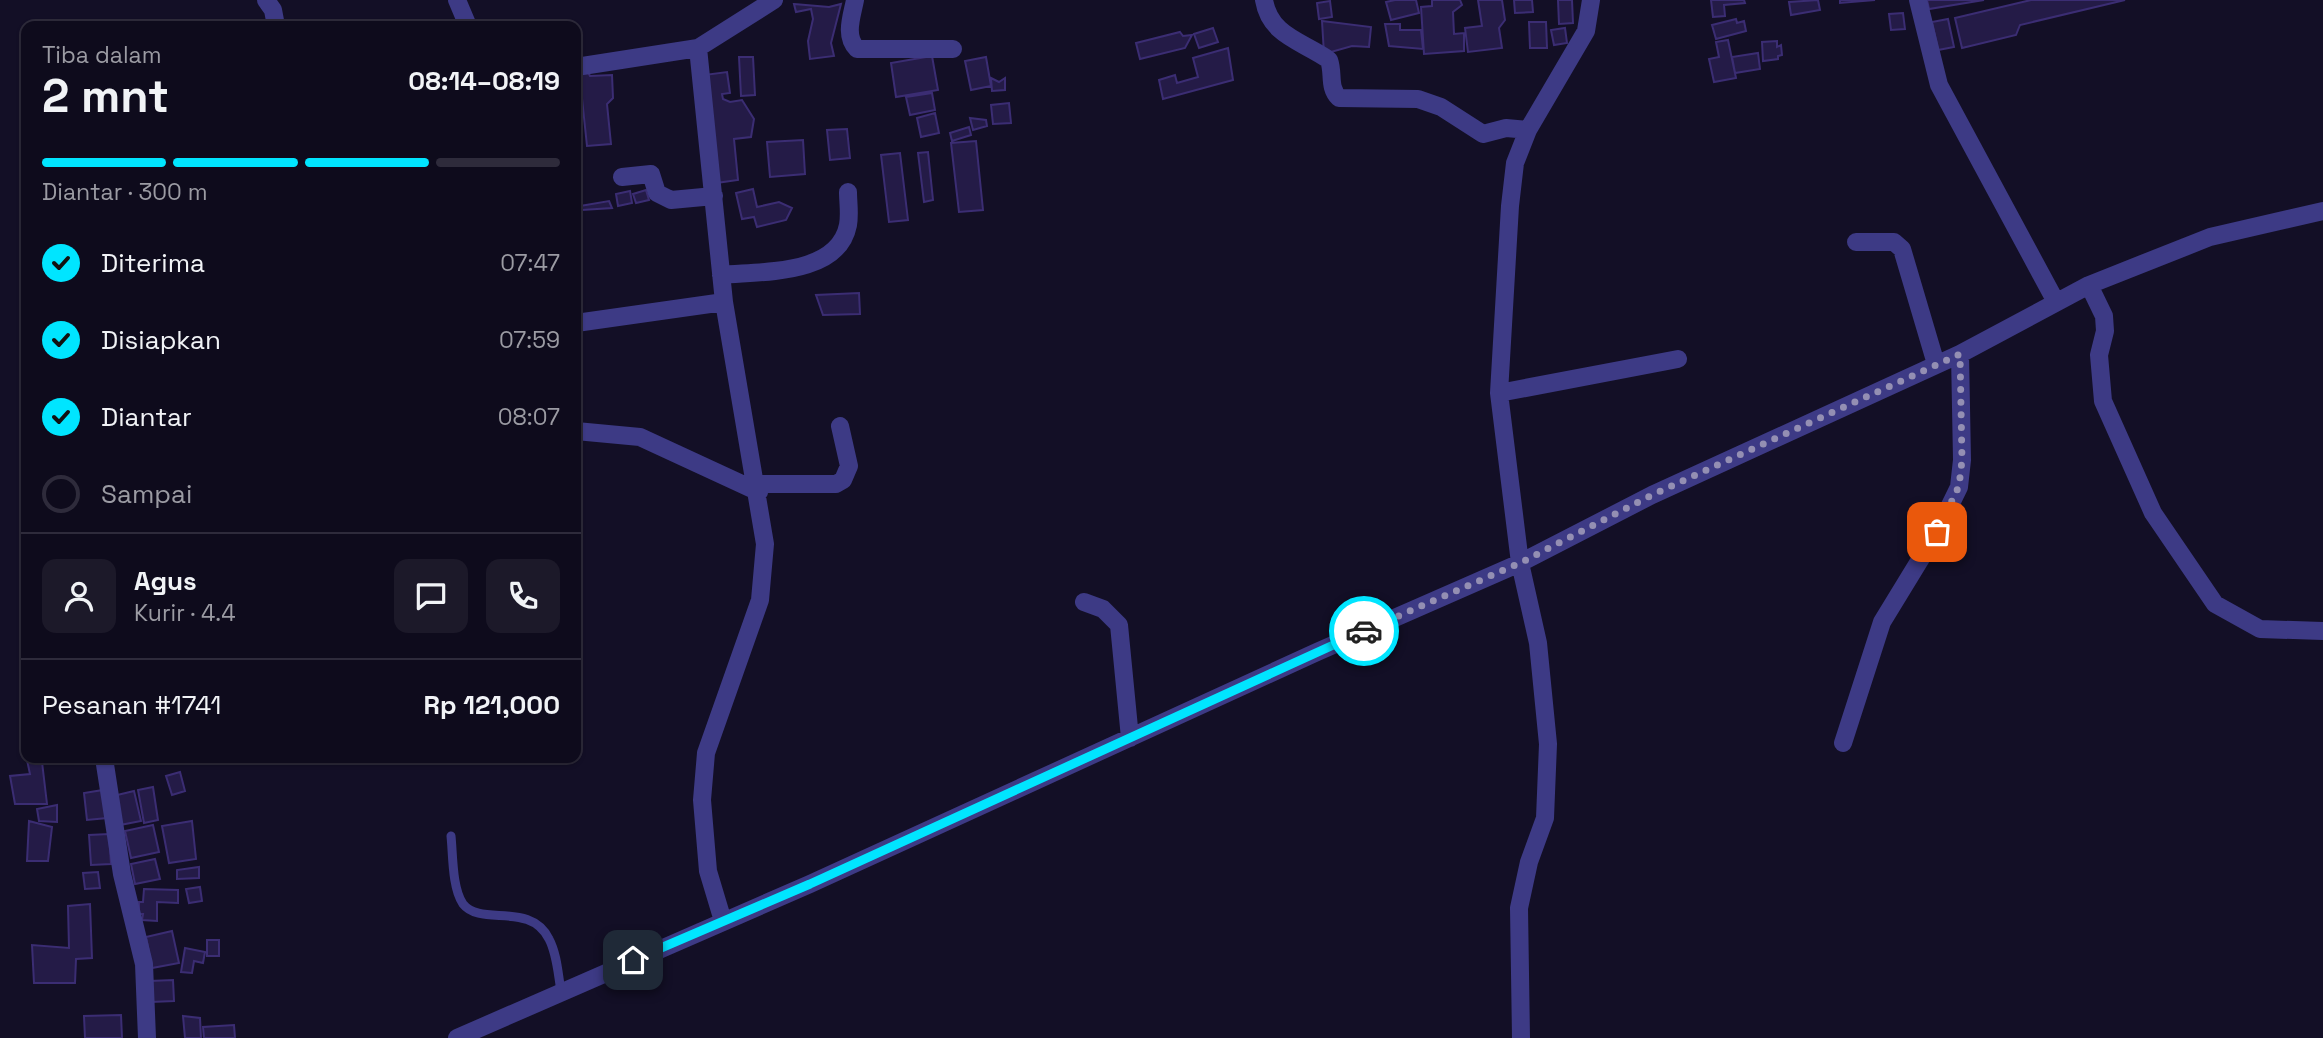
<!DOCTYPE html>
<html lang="id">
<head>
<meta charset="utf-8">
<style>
	:root { --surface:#0e0b1c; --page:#1c1929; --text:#f1f3f6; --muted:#9b9ba3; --line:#2e2b3b; --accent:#00e5ff }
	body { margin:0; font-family:"Space Grotesk",sans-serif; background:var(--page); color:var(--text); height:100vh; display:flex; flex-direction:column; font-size:26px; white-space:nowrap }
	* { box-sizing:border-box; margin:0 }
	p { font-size:23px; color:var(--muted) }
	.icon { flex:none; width:38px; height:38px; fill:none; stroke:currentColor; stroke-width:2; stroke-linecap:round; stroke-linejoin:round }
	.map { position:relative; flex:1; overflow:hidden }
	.sheet { position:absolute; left:21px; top:21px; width:560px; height:742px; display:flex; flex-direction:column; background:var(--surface); border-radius:14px; box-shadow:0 2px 5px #0004,0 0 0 2px var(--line) }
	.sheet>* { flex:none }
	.pin { position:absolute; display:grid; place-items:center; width:60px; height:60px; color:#fff; margin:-30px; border-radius:14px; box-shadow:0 4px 10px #0006 }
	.courier { position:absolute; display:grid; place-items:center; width:70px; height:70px; margin:-35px; border:5px solid #00e5ff; border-radius:50%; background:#fff; color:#222; box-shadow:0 2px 9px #0007 }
	.overview em { font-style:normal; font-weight:800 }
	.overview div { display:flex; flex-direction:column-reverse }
	.overview { display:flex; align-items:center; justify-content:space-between; height:119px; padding:0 21px }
	h1 { font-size:46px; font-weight:800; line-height:52px }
	.bar { display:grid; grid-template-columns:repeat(4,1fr); gap:10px 7px; align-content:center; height:84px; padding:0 21px }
	.bar i { height:9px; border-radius:5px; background:var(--line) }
	.bar .active { background:var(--accent) }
	.bar p { grid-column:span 4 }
	.line { display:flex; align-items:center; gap:18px; padding:0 21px; border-top:2px solid var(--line) }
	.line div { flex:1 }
	.round { display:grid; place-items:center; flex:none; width:74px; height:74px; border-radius:14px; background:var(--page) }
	ol { padding:0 21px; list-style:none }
	li { display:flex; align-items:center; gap:21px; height:77px }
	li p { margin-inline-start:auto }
	li .icon { padding:7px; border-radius:50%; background:var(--accent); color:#111; stroke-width:4 }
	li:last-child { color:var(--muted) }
	li i { width:38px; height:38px; border:4px solid var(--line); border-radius:50% }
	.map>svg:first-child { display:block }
</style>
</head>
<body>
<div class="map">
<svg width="2323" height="1038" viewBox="0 0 2323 1038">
	<rect width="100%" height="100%" fill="#130f26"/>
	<path fill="#241b47" stroke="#3b2d73" stroke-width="2" d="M1395 0H1416L1419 13 1391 20 1386 2Z
		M1432 0H1460L1462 5 1453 12 1454 34 1464 33V51L1424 54 1421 7 1432 6Z
		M1478 0H1502L1505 20 1499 28 1502 48 1468 52 1465 28 1482 26Z
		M1514 0H1532L1533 12 1515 13Z
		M1558 0H1572L1573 23 1559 24Z
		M1711 0H1744L1745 3 1724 5 1725 16 1713 17Z
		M1818 0 1820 10 1791 15 1789 2Z
		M1840 0H1875L1840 3Z
		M1927 0H1984L1929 9Z
		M2031 0H2125L2020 25 2016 35 1962 48 1955 18Z
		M1330 1 1332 17 1319 19 1317 3Z
		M794 4 829 7 841 4 831 43 834 56 810 59 808 41 813 19 811 9 796 12Z
		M1903 13 1905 29 1891 30 1889 14Z
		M1736 19 1737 23 1744 21 1746 31 1716 39 1712 25Z
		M1948 19 1954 47 1938 50 1932 22Z
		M1322 21 1371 27 1369 47 1352 46 1324 54Z
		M1529 22H1546L1547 48H1530Z
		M1385 24H1400V30H1421L1423 49 1389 46Z
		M1213 28 1218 42 1199 48 1194 34Z
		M1565 28 1567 43 1554 45 1551 30Z
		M1180 32 1183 36 1192 35 1185 48 1140 59 1136 43Z
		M1728 40 1736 78 1714 82 1709 59 1719 57 1716 42Z
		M1777 41V47L1781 45 1782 55 1778 56V59L1763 61 1762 42Z
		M1228 48 1233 80 1163 99 1159 80 1175 75 1177 83 1198 77 1193 58Z
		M1758 53 1760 69 1735 73 1732 57Z
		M932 56 938 90 896 97 891 63Z
		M739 57H753L755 95 741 96Z
		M986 57 991 86 971 90 965 61Z
		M587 70 590 76 612 75 613 98 607 104 611 144 587 146 581 89 576 90V71Z
		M727 72 730 93 722 94 723 99 730 102 742 100 754 119 751 137 734 139 738 180 716 183 704 75Z
		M991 78 999 82 1005 78V90L992 91Z
		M932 93 935 110 910 115 906 97Z
		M1009 103 1011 123 993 124 991 105Z
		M935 113 939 133 921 137 917 118Z
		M970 118 986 120 987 126 973 130Z
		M969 127 971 135 952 141 950 133Z
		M847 129 850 158 830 160 827 130Z
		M803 140 805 174 770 177 767 142Z
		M976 141 983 210 959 212 951 143Z
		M928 152 933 200 924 202 918 153Z
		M900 153 908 220 889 222 881 155Z
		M753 189 757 207 779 202 792 208 786 220 757 227 754 217 742 219 736 193Z
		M646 190 649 200 636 203 633 194Z
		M630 191 632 203 618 206 616 194Z
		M609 201 612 208 582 210 580 206Z
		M859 293 860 314 823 315 816 295Z
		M110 758H135V761L111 763Z
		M27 760 42 762 47 804H15L10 776 30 774Z
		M180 772 185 791 172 795 166 776Z
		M153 787 158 820 144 823 138 790Z
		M103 790 107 818 87 820 84 793Z
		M134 791 141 821 120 825 113 796Z
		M57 805V822L39 821 37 809Z
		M29 821 52 827 48 861H27Z
		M192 821 196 859 169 863 162 826Z
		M153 825 159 852 131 858 125 831Z
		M109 834 111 864 91 865 89 835Z
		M155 859 160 879 135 884 131 864Z
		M199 867V878L177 879V870Z
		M98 872 100 888 85 889 83 873Z
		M200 887 202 901 189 903 186 889Z
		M144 889 178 890V903L157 902V921L142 920 143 914H139V902H143Z
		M90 904 92 958 76 959 75 983H34L32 945 69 948 68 906Z
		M172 931 179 963 152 968 146 937Z
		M207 940H219V956H207Z
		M185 948 205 952 203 963 194 961 192 973 181 972Z
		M173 980 174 1001 151 1002 150 981Z
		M121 1015 122 1038H85L84 1016Z
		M183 1016 200 1018 201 1038H185Z
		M234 1025 235 1038H204L203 1027Z"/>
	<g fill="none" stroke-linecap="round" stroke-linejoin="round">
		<path stroke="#3d3a85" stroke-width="9" d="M451 836C453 855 452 888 463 904 481 927 530 901 549 939 557 954 558 974 561 991"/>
		<path stroke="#3d3a85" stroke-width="18" d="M266 0 273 10 276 26
			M457 0 468 26
			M855 0C852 16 844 36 857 49H953
			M1264 0C1270 36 1302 41 1329 60 1334 74 1328 87 1339 98L1418 99 1441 107 1483 134 1506 128 1528 130
			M1918 0 1939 85 2056 302
			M698 48 724 302 765 544 760 600 706 753 702 800 708 871 723 921
			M576 67 698 48 774 0
			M622 177 651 174 657 193 671 200 714 196
			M1856 242H1894L1902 249 1936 364
			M721 275C761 271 838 276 848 225 850 214 848 202 848 192
			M2089 285 2104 316 2105 331 2099 355 2103 401 2153 513 2215 604 2260 629 2323 631
			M576 323 724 302
			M1499 393 1678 359
			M576 431 640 437 759 492
			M757 484H836L843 480 849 466 840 426
			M1084 602 1103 609 1119 625 1130 738
			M1843 743 1882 622 1937 532 1959 487 1962 460 1960 354
			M104 758 122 874 144 964 147 1038
			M457 1038 810 884 1317 652 1520 563 1652 495 1960 354 2089 285 2210 237 2323 211
			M1521 1038 1519 908 1529 862 1545 818 1548 744 1538 643 1520 563 1499 393 1510 206 1515 163 1528 130 1586 31 1591 0"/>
	</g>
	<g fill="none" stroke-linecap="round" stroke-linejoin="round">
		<path stroke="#948fb3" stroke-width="7" stroke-dasharray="0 12.6" d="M1364 631 1520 563 1652 495 1960 354 1962 460 1959 486 1937 532"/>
		<path stroke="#00e5ff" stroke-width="9" d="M633 960 810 884 1364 631"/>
	</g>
</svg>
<div class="pin" style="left:1937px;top:532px;background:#ea580c"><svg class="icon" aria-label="bag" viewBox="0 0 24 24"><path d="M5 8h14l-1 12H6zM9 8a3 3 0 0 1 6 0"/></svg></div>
<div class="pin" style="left:633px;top:960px;background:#1f2937"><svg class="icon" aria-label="home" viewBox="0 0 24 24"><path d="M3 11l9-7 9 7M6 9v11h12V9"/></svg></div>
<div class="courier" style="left:1364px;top:631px"><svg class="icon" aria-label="car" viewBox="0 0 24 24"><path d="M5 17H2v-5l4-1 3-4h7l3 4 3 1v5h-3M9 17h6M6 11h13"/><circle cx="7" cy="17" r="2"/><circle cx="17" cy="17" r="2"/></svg></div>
<section class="sheet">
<div class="overview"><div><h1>2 mnt</h1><p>Tiba dalam</p></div><em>08:14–08:19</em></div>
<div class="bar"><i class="active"></i><i class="active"></i><i class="active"></i><i></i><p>Diantar · 300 m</p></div>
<ol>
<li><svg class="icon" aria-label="check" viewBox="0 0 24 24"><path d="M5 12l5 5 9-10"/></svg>Diterima<p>07:47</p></li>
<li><svg class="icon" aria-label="check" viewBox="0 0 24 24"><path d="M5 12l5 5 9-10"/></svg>Disiapkan<p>07:59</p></li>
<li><svg class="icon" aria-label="check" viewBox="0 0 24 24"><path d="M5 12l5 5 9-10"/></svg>Diantar<p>08:07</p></li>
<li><i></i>Sampai</li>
</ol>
<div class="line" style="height:126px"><a class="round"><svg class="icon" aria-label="person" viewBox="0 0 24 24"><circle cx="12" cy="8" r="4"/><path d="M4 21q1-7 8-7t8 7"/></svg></a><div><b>Agus</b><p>Kurir · 4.4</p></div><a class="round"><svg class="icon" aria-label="chat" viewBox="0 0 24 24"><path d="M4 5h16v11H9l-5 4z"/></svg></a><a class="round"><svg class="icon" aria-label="phone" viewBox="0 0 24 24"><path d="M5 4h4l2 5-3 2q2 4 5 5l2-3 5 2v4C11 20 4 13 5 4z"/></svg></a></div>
<div class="line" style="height:91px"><div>Pesanan #1741</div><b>Rp 121,000</b></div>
</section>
</div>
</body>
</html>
